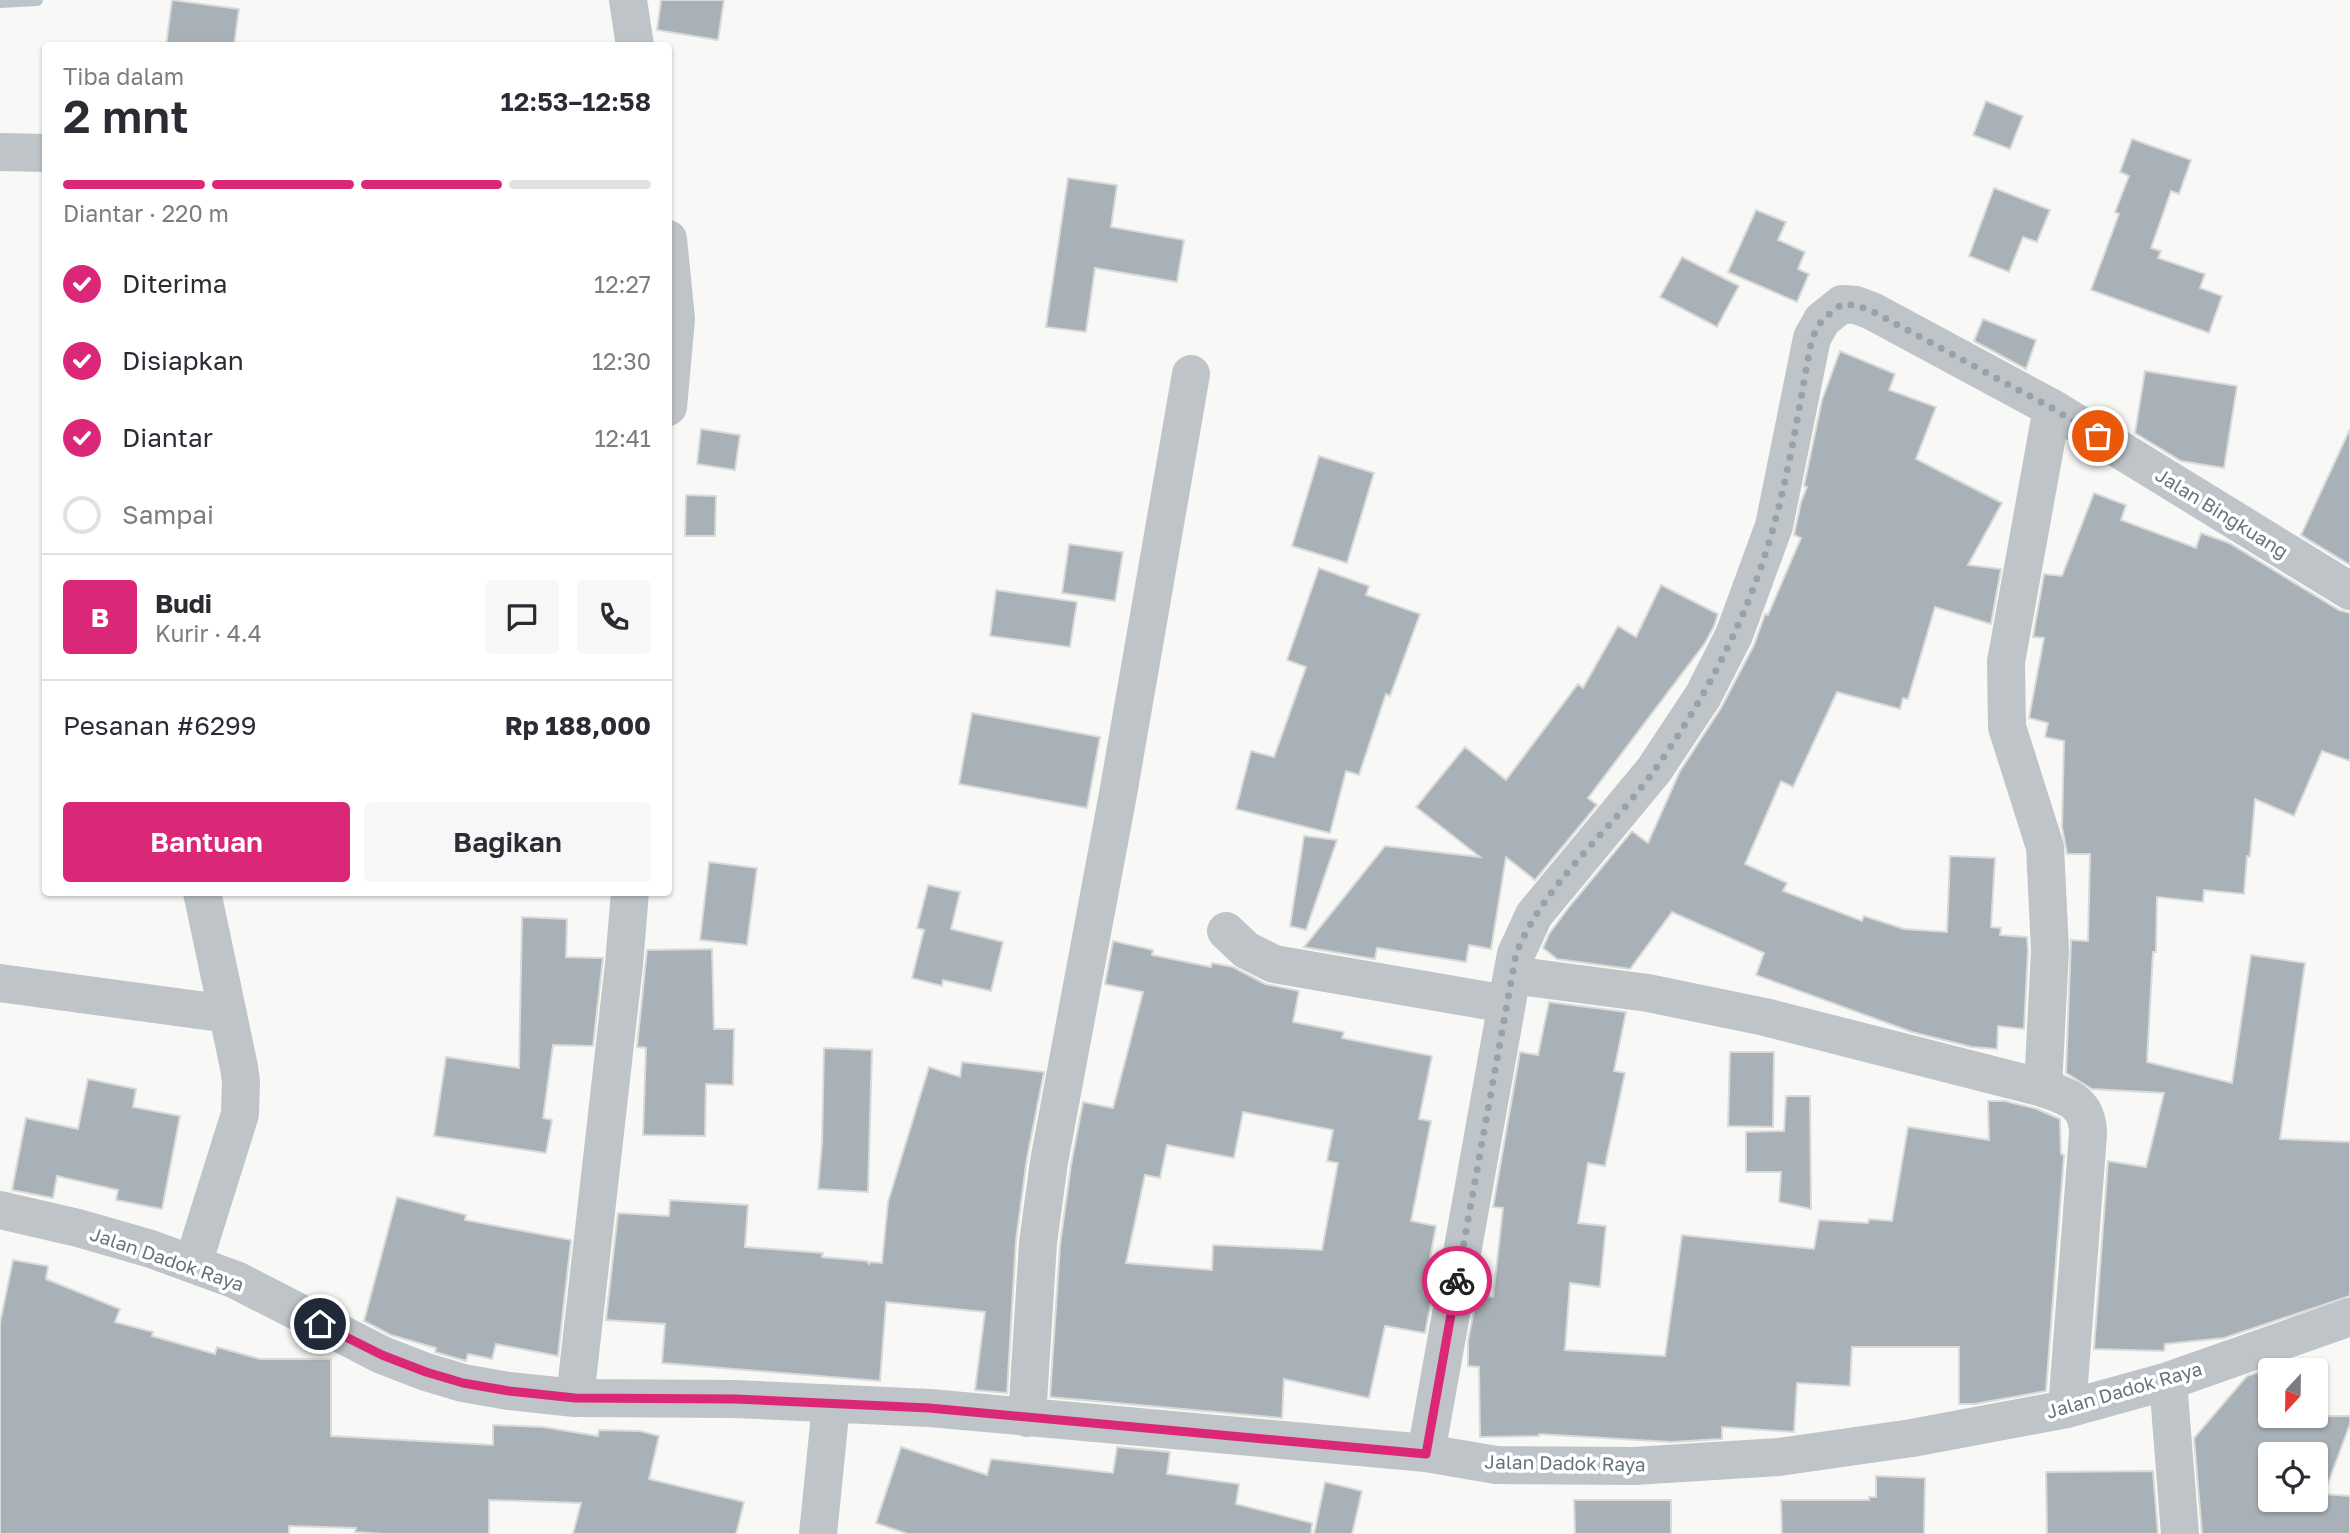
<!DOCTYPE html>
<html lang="id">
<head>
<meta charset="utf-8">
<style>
	:root { --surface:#fff; --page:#f7f7f7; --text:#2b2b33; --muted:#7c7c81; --line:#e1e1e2; --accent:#db2777 }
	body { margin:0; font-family:"Golos Text",sans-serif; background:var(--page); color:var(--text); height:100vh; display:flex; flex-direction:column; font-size:26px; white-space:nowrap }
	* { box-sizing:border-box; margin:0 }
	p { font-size:23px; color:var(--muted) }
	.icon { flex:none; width:38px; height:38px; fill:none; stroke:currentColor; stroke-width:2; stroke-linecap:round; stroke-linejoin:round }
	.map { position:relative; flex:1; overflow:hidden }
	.details { position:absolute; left:42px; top:42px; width:630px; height:854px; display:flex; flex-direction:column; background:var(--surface); border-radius:7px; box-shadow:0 2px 5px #0004 }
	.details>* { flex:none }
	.needle { width:46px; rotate:202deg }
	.tools { position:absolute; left:2258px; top:1358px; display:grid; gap:14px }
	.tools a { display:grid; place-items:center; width:70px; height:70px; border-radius:7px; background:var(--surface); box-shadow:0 2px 5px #0004; font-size:35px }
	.pin { position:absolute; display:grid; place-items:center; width:60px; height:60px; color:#fff; margin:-30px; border:4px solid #fff; border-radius:50%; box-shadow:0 2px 7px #0007 }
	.courier { position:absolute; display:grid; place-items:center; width:70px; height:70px; margin:-35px; border:5px solid #db2777; border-radius:50%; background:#fff; color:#222; box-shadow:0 2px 9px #0007 }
	.summary em { font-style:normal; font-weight:600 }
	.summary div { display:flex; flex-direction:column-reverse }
	.summary { display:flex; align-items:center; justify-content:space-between; height:119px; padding:0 21px }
	h1 { font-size:46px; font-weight:600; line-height:52px }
	.bar { display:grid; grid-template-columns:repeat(4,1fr); gap:10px 7px; align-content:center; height:84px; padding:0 21px }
	.bar i { height:9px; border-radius:5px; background:var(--line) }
	.bar .selected { background:var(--accent) }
	.bar p { grid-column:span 4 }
	.line { display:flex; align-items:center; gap:18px; padding:0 21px; border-top:2px solid var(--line) }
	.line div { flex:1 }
	.round { display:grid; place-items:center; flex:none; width:74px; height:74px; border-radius:7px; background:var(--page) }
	ol { padding:0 21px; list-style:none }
	li { display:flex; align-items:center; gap:21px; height:77px }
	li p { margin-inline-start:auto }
	li .icon { padding:7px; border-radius:50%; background:var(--accent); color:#fff; stroke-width:4 }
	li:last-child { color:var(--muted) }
	li i { width:38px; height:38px; border:4px solid var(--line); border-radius:50% }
	.button { display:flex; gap:14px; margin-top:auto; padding:14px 21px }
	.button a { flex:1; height:80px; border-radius:7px; background:var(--accent); color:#fff; font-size:28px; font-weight:600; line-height:80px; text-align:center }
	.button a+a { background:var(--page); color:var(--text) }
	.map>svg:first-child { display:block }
</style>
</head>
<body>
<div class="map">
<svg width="2350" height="1534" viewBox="0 0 2350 1534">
	<rect width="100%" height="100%" fill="#f8f8f6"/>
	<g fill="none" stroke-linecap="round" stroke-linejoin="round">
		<path stroke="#b9c5c9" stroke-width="12" d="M0 2 37 0"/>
	</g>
	<path fill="#a8b1b7" stroke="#dadad8" stroke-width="2" fill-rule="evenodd" d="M172 0 239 9 234 46H166Z
		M661 0H724L718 40 657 30Z
		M1986 101 2023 116 2010 149 1973 135Z
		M2132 139 2191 160 2179 194 2171 191 2151 248 2161 251 2158 258 2205 274 2200 288 2222 296 2209 333 2091 290 2119 214 2115 212 2129 176 2120 172Z
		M1068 178 1117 185 1111 227 1184 240 1177 282 1095 268 1086 332 1046 327Z
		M1994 188 2050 210 2037 242 2023 237 2009 272 1969 256Z
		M1756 210 1786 222 1778 240 1805 252 1798 269 1809 274 1797 302 1728 272Z
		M1682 257 1739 286 1717 327 1660 297Z
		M1983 319 2036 340 2026 369 1974 341Z
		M1840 351 1895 374 1889 390 1936 407 1916 459 2002 503 1968 565 2001 569 1991 624 1935 607 1908 699 1903 698 1900 709 1837 692 1793 787 1781 781 1745 864 1787 883 1783 891 1862 921 1864 916 1904 929 1947 932 1950 856 1995 858 1991 927 2001 928 2000 935 2027 937 2028 950 2024 1029 1998 1026 1997 1049 1972 1047 1912 1032 1756 975 1764 953 1672 912 1630 969 1557 959 1543 948 1549 934 1569 907 1632 831 1648 843 1680 771 1721 708 1754 645 1765 614 1768 615 1801 538 1794 535 1801 502 1807 487 1804 486 1822 400Z
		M2145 371 2237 386 2224 468 2181 461 2135 433Z
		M701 429 740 435 735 470 697 464Z
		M2350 429V565L2301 535Z
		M1319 456 1374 473 1347 563 1292 546Z
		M2094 493 2126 505 2121 520 2196 548 2201 533 2229 543 2339 610 2350 613V761L2322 751 2294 816 2255 799 2250 857 2247 856 2244 894 2204 890 2203 902 2157 897 2156 952H2153L2147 1062 2232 1083 2251 955 2305 963 2280 1139 2350 1142V1296L2224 1338 2165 1344 2164 1351 2094 1349 2108 1161 2146 1167 2164 1093 2092 1089 2066 1073 2071 940 2088 941 2090 854H2067L2062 827 2064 741 2045 737 2048 723 2029 718 2044 638 2033 637 2044 574 2062 576Z
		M686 495 716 496 715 536H685Z
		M1069 544 1123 552 1115 601 1062 593Z
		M1319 568 1369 586 1366 595 1420 614 1390 696 1386 694 1359 775 1346 771 1330 833 1236 809 1251 751 1274 757 1306 667 1287 660Z
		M1661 585 1718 614 1714 626 1705 643 1588 798 1597 805 1535 880 1506 857 1491 949 1469 945 1466 962 1377 948 1375 959 1304 947 1385 846 1480 857 1416 807 1465 747 1506 780 1578 684 1583 688 1618 626 1636 637Z
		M996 590 1077 602 1070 647 990 636Z
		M972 713 1100 737 1087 808 959 784Z
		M1304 836 1337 840 1306 930 1290 926Z
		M709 862 757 868 747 945 700 940Z
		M928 885 960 892 951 929 1003 942 991 991 943 980 942 986 912 978 924 930 917 928Z
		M522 917 567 919 566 957 603 958 593 1046 553 1045 543 1118 552 1120 546 1153 434 1136 446 1057 519 1068Z
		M1113 941 1153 950 1152 955 1211 967 1212 963 1233 967 1265 984 1299 991 1293 1022 1344 1032 1342 1038 1432 1056 1419 1119 1431 1121 1411 1221 1436 1226 1424 1291 1433 1292 1425 1333 1385 1326 1369 1398 1284 1379 1282 1418 1050 1397 1060 1245 1071 1165 1083 1102 1113 1108 1143 992 1105 984ZM1243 1112 1333 1130 1327 1161 1338 1163 1322 1250 1213 1245 1212 1270 1126 1263 1145 1175 1160 1178 1167 1145 1234 1158Z
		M712 949 714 1029H734L733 1085 706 1084 705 1136 643 1135 646 1048 637 1047 647 950Z
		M1549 1002 1626 1012 1614 1071 1625 1073 1605 1166 1588 1163 1578 1223 1606 1226 1600 1287 1570 1283 1565 1350 1665 1356 1682 1235 1814 1249 1819 1220 1868 1223 1869 1219 1892 1221 1908 1127 1989 1140 1988 1101H2005L2037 1109 2060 1119 2061 1154 2064 1155 2046 1391 1974 1404H1959V1347H1852L1850 1386 1797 1383 1794 1432 1722 1427V1439L1671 1442 1539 1434V1436L1480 1437 1479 1367 1468 1366V1341L1477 1295 1493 1297 1503 1208 1493 1207 1520 1052 1538 1055Z
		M824 1048 872 1050 868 1192 818 1189 822 1143Z
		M1730 1052H1774L1773 1127 1728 1126Z
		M962 1062 1044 1072 1027 1158 1016 1240 1007 1393 975 1390 985 1312 886 1302 880 1381 662 1363 665 1324 606 1320 618 1213 669 1216 670 1200 748 1205 745 1247 823 1253 822 1257 867 1261 869 1264 870 1262 882 1263 888 1202 929 1067 960 1077Z
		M88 1079 136 1089 133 1107 180 1116 162 1209 116 1200 118 1190 57 1176 53 1198 12 1190 26 1118 78 1129Z
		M1786 1096H1810L1811 1209 1779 1202 1781 1172H1746V1132L1784 1131Z
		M397 1197 466 1215 465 1220 571 1240 558 1356 496 1344 492 1359 468 1354 466 1361 435 1352 436 1348 391 1335 364 1321Z
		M13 1260 48 1266 46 1279 120 1309 115 1322 153 1332 152 1336 215 1354 217 1347 260 1359H331V1436L493 1445V1425L543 1427 598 1436 599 1430 640 1431 659 1436 649 1479 744 1502 736 1534H573L581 1503 489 1500V1534H384L355 1532 356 1528 289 1526V1534H0V1323Z
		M2270 1368V1416H2350V1424L2324 1494 2350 1496V1534H2202L2194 1438 2247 1376ZM2270 1454H2315V1500H2270Z
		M901 1447 987 1475 991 1459 1113 1473 1117 1447 1170 1452 1167 1474 1239 1484 1236 1504 1312 1523 1311 1534H908L876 1523Z
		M2153 1471 2158 1534H2047L2046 1472Z
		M1876 1476 1925 1478 1924 1534H1782L1781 1500H1869V1497H1876Z
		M1325 1482 1362 1491 1352 1534H1314Z
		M1574 1500H1671V1534H1575Z"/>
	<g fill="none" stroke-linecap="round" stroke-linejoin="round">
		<path stroke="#bfc4c8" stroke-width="38" d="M628 0 635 46
			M0 152 46 153
			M668 239 676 319 668 407
			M1226 931 1246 950 1274 964 1506 1004
			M1512 975 1516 954 1534 915 1654 770 1703 696 1734 635 1774 526 1812 338 1822 320 1842 304 1856 305 1872 311 2052 408 2350 591
			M0 983 228 1014
			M2043 1088 2050 950 2045 847 2007 727 2006 662 2052 408
			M0 1210 78 1228 151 1249 236 1280 382 1355 426 1372 463 1383 509 1391 575 1398 735 1399 930 1408 1426 1453 1496 1465 1634 1466 1779 1457 1912 1438 2067 1409 2168 1381 2350 1317
			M193 1264 240 1114 241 1082 239 1067 202 892
			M2168 1381 2180 1534
			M575 1398 624 964 630 892
			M1027 1418 1038 1243 1049 1162 1118 794 1191 374
			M1426 1453 1512 975 1648 993 1765 1017 2043 1088C2068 1097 2088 1102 2088 1134L2067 1409
			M818 1534 831 1405"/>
	</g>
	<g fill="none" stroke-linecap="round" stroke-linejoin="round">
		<path stroke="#98a3a9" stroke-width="7" stroke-dasharray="0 12.6" d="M1457 1281 1516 954C1544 883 1612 830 1656 768 1708 694 1750 613 1774 525 1791 464 1800 400 1812 338L1822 320 1842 304 1856 305 1872 311 2052 408 2098 436"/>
		<path stroke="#db2777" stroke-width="9" d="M320 1324 382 1355 426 1372 463 1383 509 1391 575 1398 735 1399 929 1408 1426 1454 1457 1281"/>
	</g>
	<g text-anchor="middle" stroke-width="7" stroke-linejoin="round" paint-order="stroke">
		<g font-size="19" fill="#647580" stroke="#fff">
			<text transform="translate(2222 513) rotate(32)" y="7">Jalan Bingkuang</text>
			<text transform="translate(167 1259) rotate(19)" y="7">Jalan Dadok Raya</text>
			<text transform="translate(2124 1390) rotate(-16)" y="7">Jalan Dadok Raya</text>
			<text transform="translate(1565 1463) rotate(1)" y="7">Jalan Dadok Raya</text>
		</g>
	</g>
</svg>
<div class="tools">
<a><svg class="needle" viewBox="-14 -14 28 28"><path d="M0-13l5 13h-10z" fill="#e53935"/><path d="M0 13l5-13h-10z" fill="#7c7c81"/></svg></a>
<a><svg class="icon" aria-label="locate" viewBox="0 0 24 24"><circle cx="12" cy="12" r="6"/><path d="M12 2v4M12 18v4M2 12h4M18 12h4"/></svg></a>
</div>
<div class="pin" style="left:2098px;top:436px;background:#ea580c"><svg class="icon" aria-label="bag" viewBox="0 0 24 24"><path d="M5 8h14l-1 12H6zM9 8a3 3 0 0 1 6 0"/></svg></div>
<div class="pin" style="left:320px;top:1324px;background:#1f2937"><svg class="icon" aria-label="home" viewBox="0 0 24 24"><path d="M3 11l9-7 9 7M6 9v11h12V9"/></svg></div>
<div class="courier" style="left:1457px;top:1281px"><svg class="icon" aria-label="bike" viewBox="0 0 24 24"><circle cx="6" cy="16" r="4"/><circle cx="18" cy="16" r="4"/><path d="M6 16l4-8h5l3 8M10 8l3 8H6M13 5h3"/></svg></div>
<section class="details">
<div class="summary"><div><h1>2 mnt</h1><p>Tiba dalam</p></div><em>12:53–12:58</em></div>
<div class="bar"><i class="selected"></i><i class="selected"></i><i class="selected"></i><i></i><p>Diantar · 220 m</p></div>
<ol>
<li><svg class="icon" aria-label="check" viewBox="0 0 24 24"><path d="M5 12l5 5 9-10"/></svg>Diterima<p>12:27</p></li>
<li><svg class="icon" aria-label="check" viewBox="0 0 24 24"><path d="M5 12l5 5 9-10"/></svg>Disiapkan<p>12:30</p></li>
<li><svg class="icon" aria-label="check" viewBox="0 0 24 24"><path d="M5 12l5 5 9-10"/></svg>Diantar<p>12:41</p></li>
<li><i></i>Sampai</li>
</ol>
<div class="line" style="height:126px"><b class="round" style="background:var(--accent);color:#fff">B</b><div><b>Budi</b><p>Kurir · 4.4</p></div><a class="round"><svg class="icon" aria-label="chat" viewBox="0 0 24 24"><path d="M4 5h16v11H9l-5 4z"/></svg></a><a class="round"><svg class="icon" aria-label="phone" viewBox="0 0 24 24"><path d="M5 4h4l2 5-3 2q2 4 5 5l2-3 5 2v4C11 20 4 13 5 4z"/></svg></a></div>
<div class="line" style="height:91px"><div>Pesanan #6299</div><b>Rp 188,000</b></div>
<div class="button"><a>Bantuan</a><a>Bagikan</a></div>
</section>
</div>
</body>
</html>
